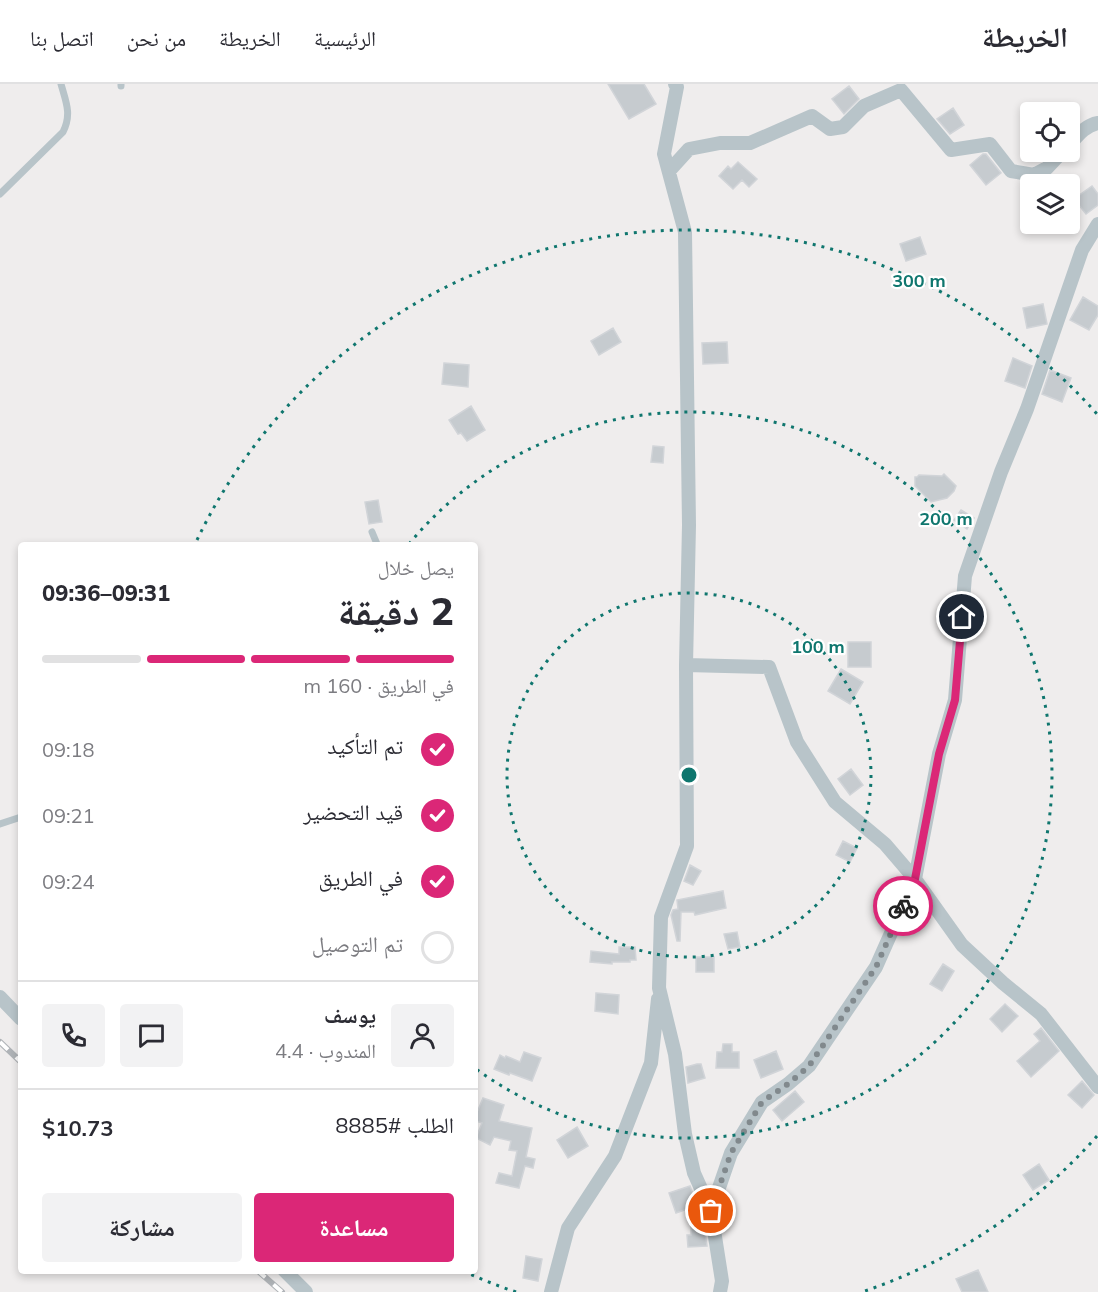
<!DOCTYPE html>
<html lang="ar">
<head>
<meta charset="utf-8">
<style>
	:root { --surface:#fff; --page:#f2f2f3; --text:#2b2b33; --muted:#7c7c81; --line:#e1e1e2; --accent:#db2777 }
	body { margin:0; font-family:Mulish,"Noto Naskh Arabic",sans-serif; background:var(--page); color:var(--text); direction:rtl; height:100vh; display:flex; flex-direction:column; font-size:22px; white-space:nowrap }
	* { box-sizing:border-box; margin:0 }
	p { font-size:20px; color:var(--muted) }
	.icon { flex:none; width:33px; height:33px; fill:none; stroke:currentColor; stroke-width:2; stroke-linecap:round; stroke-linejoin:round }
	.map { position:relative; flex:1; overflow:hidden; direction:ltr }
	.details { position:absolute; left:18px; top:458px; width:460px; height:732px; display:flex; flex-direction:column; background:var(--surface); border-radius:6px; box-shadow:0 3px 9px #0003; direction:rtl }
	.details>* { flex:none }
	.fabs { position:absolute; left:1020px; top:18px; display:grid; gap:12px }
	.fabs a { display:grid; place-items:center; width:60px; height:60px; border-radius:6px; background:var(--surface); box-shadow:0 3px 9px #0003; font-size:30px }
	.pin { position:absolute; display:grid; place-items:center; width:51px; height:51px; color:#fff; margin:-26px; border:3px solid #fff; border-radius:50%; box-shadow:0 2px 6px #0007 }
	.courier { position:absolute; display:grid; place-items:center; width:60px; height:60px; margin:-30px; border:4px solid #db2777; border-radius:50%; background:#fff; color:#222; box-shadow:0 2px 8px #0007 }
	.summary em { font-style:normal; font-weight:800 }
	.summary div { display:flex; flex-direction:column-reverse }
	.summary { display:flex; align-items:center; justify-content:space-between; height:102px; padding:0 24px }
	h1 { font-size:39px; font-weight:800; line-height:45px }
	.bar { display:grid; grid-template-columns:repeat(4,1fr); gap:9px 6px; align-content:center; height:72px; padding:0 24px }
	.bar i { height:8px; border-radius:4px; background:var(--line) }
	.bar .on { background:var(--accent) }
	.bar p { grid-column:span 4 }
	.line { display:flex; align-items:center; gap:15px; padding:0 24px; border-top:2px solid var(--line) }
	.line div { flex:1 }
	.round { display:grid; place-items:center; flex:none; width:63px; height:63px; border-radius:6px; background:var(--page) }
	ol { padding:0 24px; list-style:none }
	li { display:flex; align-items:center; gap:18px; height:66px }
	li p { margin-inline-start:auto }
	li .icon { padding:6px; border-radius:50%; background:var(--accent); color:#fff; stroke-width:4 }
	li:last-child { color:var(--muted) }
	li i { width:33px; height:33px; border:3px solid var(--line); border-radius:50% }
	.action { display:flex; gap:12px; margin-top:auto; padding:12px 24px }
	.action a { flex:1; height:69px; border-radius:6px; background:var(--accent); color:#fff; font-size:24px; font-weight:800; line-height:69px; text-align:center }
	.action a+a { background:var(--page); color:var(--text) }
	header { display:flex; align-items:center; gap:36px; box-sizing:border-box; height:84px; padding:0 30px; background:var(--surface); border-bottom:2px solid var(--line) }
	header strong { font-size:28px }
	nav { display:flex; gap:33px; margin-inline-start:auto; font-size:21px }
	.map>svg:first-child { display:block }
</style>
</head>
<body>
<header>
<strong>الخريطة</strong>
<nav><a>الرئيسية</a><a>الخريطة</a><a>من نحن</a><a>اتصل بنا</a></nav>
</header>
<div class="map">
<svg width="1098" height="1208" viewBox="0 0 1098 1208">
	<rect width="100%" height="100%" fill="#efeded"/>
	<path fill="#c6cbcf" stroke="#d1d4d8" stroke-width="1.5" d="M608 0H644L656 20 629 35Z
		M849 2 859 15 844 30 832 15Z
		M953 24 964 41 950 50 937 35Z
		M983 70H986L1001 89 986 101 970 81Z
		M738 78 757 95 749 103 742 96 733 105 719 92 728 82 731 85Z
		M1092 102 1098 110V121L1086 130 1074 115Z
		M920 153 926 170 906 177 900 160Z
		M1083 213 1098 222V231L1089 246 1070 236Z
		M1043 220 1047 240 1027 244 1023 224Z
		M613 244 621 258 599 271 591 257Z
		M727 258 728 279 703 280 702 259Z
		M1013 274 1032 282 1025 304 1005 297Z
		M444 279 469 281 468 303 442 300Z
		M1050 286 1071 294 1062 318 1042 310Z
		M471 322 485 346 467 357 461 349 458 350 449 336Z
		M653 362 664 363 663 379 651 378Z
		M944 390 956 402 954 407 947 414 931 418 915 402V393H917L919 391 942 392Z
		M378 416 382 438 369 440 365 418Z
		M961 426 974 434 967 445 954 436Z
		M848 558H871V583H848Z
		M841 585 863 598 850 620 828 607Z
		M851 685 863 701 850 711 838 695Z
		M843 757 857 764 850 778 836 771Z
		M690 781 701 787 693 801 684 797Z
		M723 807 726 824 695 831 694 828H681L680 857H677L671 831 673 826 678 825 677 816Z
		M737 848 740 863 728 865 724 850Z
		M619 863H635L636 876H630V878H612V880L590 878 591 867 619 870Z
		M696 873H714V888H696Z
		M943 880 954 887 942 907 930 900Z
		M596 909 619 911 618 930 595 927Z
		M1005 920 1018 932 1002 948 990 935Z
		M1041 944 1059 967 1031 993 1017 977 1040 957 1034 950Z
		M723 960H732V968H739V984H716L717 968H722Z
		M776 967 783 985 761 994 754 976Z
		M524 968 541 974 532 997 510 989 509 991 494 985 500 971 505 974 506 972 520 978Z
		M697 980H701L705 994 688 999 686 983Z
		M1082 997 1094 1011 1082 1024 1068 1011Z
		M795 1007 804 1018 782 1037 773 1026Z
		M483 1014 504 1021 499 1037 532 1044 526 1073 535 1075 533 1084 525 1082 519 1104 496 1099 499 1089 512 1092 517 1067 509 1066 511 1057 494 1053 490 1061 476 1054 482 1039 476 1037V1025L478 1026Z
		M577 1043 588 1062 568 1074 557 1056Z
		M1039 1080 1049 1096 1033 1106 1023 1091Z
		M690 1102 696 1118V1122L676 1129 669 1109Z
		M704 1142 707 1162 688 1163 687 1151H691V1143Z
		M526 1172 542 1175 538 1197 523 1194Z
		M978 1186 988 1208H962L956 1195Z"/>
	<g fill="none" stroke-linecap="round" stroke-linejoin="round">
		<path stroke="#b8c4c9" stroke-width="7" d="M121 0V2
			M0 110 63 48C72 30 66 18 61 0
			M372 448 377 460
			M0 740 21 733"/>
		<path stroke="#b8c4c9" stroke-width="14" d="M675 0 677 3 664 70 685 148 689 441 686 581 687 762 661 833 659 904 675 970 685 1050 694 1089 711 1127 722 1197 720 1208
			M1070 60C1078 51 1086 41 1098 39
			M669 87 689 65 720 59H750L812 32 830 45 843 43 864 22 901 6 951 66 990 60 1011 87 1034 91 1047 84 1062 68
			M686 581 769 583 797 658 835 718 885 760 915 795 962 861 1003 899 1041 930 1098 1003
			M0 913 21 935
			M711 1127 731 1069 762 1018 788 1000 809 982 876 883 915 795 939 670 955 616 965 492 1001 388 1027 325 1082 166 1098 140
			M284 1186 306 1208
			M551 1208 568 1144 615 1072 651 979 658 915"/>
		<g stroke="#afb3b7" stroke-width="6">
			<path id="rail" d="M0 958 21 978
				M257 1186 282 1208"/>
		</g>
		<use href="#rail" stroke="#fff" stroke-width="4" stroke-dasharray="11" stroke-linecap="butt"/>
	</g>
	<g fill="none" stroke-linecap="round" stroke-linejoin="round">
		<path stroke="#81898d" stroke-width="6" stroke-dasharray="0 10.8" d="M711 1127 731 1069 762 1018 788 1000 809 982 876 883 903 822"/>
		<path stroke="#db2777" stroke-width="8" d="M903 822 915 795 939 670 955 616 962 533"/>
	</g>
	<g fill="none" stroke="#0f766e" stroke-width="3" stroke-dasharray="3 6">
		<circle cx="689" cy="691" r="182"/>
		<path d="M409 460A363 363 0 1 1 476 985"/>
		<path d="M1097 1052A545 545 0 0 1 862 1208M516 1208A545 545 0 0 1 463 1187M197 456A545 545 0 0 1 1097 330"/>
	</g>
	<circle cx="689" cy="691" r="9" fill="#0f766e" stroke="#fff" stroke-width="3"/>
	<g font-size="18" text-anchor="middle" font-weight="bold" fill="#0f766e" stroke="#fff" stroke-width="4.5" stroke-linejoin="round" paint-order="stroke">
		<text x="919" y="203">300 m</text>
		<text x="946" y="441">200 m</text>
		<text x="818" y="569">100 m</text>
	</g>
</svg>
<div class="fabs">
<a><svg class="icon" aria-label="locate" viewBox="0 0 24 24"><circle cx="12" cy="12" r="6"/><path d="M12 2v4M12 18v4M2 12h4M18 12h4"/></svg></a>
<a><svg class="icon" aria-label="layers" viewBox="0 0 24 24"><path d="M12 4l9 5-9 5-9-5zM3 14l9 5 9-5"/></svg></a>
</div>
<div class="pin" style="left:711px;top:1127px;background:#ea580c"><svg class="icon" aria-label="bag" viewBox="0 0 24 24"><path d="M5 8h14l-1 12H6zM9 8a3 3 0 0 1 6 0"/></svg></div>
<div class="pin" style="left:962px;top:533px;background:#1f2937"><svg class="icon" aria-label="home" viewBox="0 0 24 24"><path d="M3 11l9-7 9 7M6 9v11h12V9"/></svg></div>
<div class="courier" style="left:903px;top:822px"><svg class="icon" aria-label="bike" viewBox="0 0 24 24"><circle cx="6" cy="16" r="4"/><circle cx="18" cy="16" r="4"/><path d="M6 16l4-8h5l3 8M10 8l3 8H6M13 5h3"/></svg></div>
<section class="details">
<div class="summary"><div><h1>2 دقيقة</h1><p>يصل خلال</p></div><em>09:31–09:36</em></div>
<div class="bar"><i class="on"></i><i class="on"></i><i class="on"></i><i></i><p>في الطريق · 160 m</p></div>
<ol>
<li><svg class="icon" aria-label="check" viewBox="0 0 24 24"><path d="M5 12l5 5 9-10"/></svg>تم التأكيد<p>09:18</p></li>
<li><svg class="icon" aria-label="check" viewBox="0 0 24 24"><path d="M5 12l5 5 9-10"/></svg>قيد التحضير<p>09:21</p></li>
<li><svg class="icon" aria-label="check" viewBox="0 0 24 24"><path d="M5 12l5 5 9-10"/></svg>في الطريق<p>09:24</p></li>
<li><i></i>تم التوصيل</li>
</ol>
<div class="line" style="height:108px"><a class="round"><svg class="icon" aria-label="person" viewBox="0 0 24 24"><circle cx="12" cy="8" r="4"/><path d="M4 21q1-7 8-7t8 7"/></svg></a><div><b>يوسف</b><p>المندوب · 4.4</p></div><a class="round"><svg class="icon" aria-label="chat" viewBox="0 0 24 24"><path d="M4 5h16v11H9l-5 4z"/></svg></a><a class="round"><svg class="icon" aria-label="phone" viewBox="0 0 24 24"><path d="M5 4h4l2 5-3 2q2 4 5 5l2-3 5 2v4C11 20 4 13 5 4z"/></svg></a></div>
<div class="line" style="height:78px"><div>الطلب #8885</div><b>$10.73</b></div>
<div class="action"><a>مساعدة</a><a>مشاركة</a></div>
</section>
</div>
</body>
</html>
